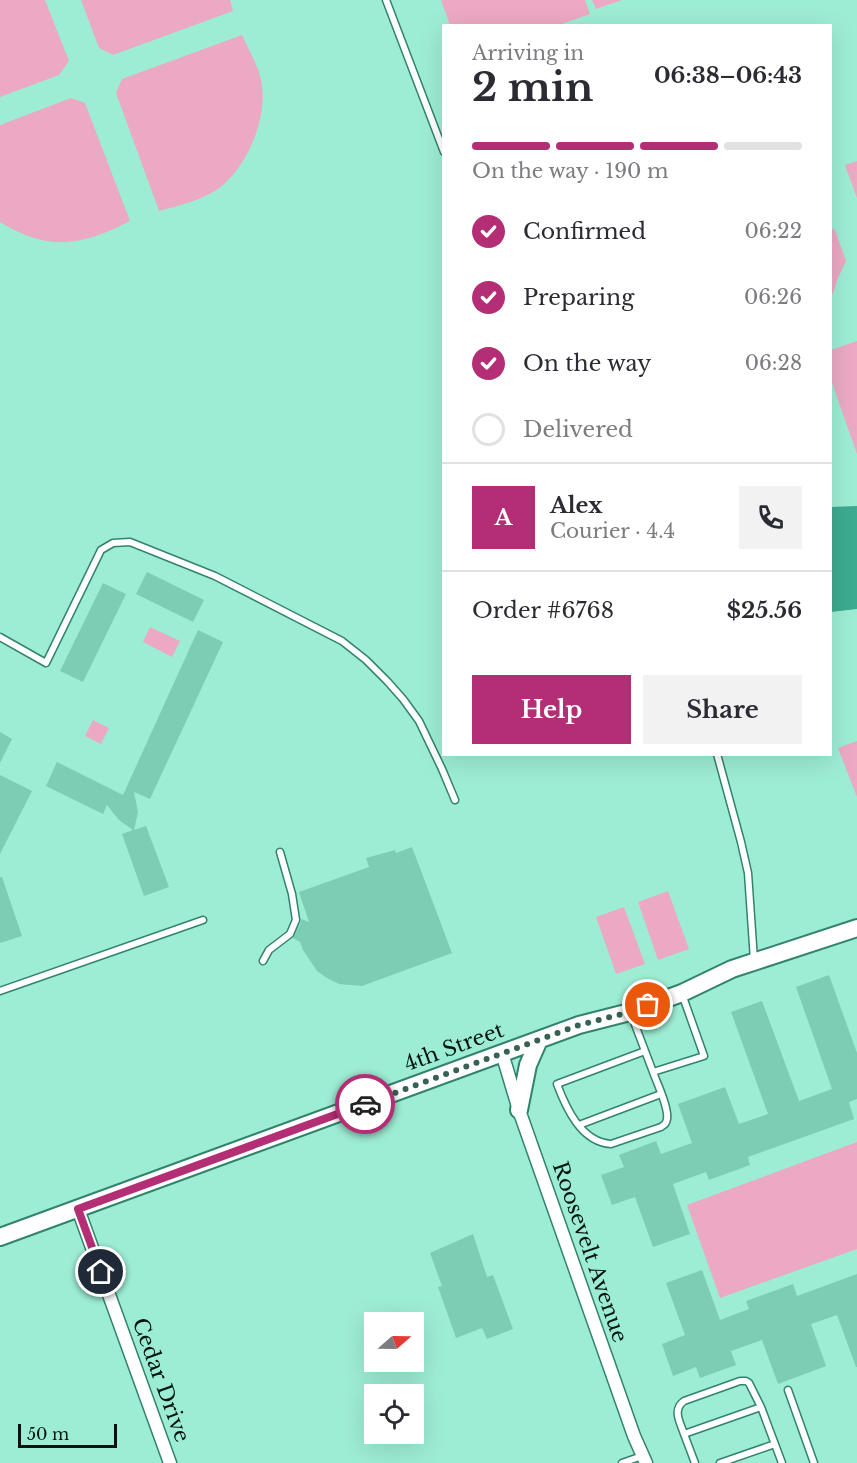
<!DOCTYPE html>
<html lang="en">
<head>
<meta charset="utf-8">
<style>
	:root { --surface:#fff; --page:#f2f2f3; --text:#2b2b33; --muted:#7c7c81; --line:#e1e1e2; --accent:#b32e74 }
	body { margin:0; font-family:"Libre Baskerville",serif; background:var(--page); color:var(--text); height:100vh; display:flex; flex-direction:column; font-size:22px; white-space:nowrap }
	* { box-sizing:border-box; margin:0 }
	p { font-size:20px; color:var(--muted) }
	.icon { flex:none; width:33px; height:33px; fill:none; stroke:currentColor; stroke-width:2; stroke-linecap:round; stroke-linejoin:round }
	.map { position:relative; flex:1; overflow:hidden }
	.panel { position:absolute; left:442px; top:24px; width:390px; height:732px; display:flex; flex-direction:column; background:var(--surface); border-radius:0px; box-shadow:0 6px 24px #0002 }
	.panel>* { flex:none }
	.needle { width:39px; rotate:70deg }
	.buttons { position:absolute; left:364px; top:1312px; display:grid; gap:12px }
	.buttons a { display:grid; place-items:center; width:60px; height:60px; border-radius:0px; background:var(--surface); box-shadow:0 6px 24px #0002; font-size:30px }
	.scale { position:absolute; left:18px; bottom:15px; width:99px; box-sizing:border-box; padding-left:6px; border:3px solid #00150f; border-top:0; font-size:16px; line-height:21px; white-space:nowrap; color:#00150f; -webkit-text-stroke:4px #9dedd4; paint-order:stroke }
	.pin { position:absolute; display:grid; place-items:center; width:51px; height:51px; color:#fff; margin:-26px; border:3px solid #fff; border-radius:50%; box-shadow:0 2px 6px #0007 }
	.courier { position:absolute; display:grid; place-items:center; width:60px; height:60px; margin:-30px; border:4px solid #b32e74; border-radius:50%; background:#fff; color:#222; box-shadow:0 2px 8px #0007 }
	.summary em { font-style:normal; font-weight:700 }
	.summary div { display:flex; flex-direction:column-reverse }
	.summary { display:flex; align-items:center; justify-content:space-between; height:102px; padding:0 30px }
	h1 { font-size:39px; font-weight:700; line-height:45px }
	.bar { display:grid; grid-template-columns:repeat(4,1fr); gap:9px 6px; align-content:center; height:72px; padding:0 30px }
	.bar i { height:8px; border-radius:4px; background:var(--line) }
	.bar .current { background:var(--accent) }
	.bar p { grid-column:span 4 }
	.line { display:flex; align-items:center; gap:15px; padding:0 30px; border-top:2px solid var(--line) }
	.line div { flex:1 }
	.round { display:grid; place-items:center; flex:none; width:63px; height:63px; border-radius:0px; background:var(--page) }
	ol { padding:0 30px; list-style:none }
	li { display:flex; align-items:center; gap:18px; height:66px }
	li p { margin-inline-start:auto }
	li .icon { padding:6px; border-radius:50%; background:var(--accent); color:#fff; stroke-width:4 }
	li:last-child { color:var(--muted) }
	li i { width:33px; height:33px; border:3px solid var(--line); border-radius:50% }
	.primary-button { display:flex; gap:12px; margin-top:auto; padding:12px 30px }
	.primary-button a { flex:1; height:69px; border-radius:0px; background:var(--accent); color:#fff; font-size:24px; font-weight:700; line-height:69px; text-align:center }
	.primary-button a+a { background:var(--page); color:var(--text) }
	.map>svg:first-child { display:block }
</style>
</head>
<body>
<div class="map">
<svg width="857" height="1463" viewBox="0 0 857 1463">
	<rect width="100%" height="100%" fill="#9dedd4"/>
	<path fill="#eca9c4" d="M0 0H45L69 61 59 75 0 97Z
		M81 0H230L233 11 113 55 99 48Z
		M441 0H585L590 14 559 25H450Z
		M592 0H622L596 9Z
		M242 35C249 51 260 68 262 86 267 121 245 172 215 191 198 201 178 206 159 211L116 93 122 79Z
		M71 98 85 103 130 221C82 246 48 252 0 222V125Z
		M857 161V198L845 165Z
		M831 228 835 230 846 261 838 278 831 299Z
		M857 341V454L831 380V350Z
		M150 627 180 641 172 657 143 642Z
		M93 720 109 728 101 744 85 736Z
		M857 741V797L838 748Z
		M668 891 689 949 658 960 638 902Z
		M624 907 645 964 616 974 596 917Z
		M857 1142V1249L720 1298 687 1205Z"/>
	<path fill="#3dab8f" d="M857 506V609L831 612V507Z"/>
	<path fill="#7dccb4" d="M147 572 204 600 193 622 136 594Z
		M103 583 126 594 83 682 60 671Z
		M198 630 223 642 150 799 134 792 138 812 134 830 146 826 169 887 144 896 122 834 133 830 119 820 107 805 103 814 46 786 57 762 123 795Z
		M0 732 12 739 0 763Z
		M0 775 32 791 0 854Z
		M412 847 452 953 362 986 339 984 327 978 317 971 303 950 300 942 293 938 301 922V919L309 922 299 892 369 867 366 858 395 850 396 853Z
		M0 877H2L22 936 0 943Z
		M829 975 857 1053V1099L849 1102 854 1119 748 1157 750 1165 709 1180 706 1172 673 1184 690 1234 653 1247 635 1197 612 1205 601 1175 624 1167 619 1155 656 1141 661 1154 692 1143 678 1104 725 1087 739 1124 768 1114 731 1012 762 1001 799 1101 832 1089 796 987Z
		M473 1234 487 1277 493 1275 513 1329 487 1339 482 1328 456 1338 438 1287 442 1286 430 1253Z
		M702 1270 720 1320 749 1309 746 1301 793 1284 797 1296 857 1274V1367H856L837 1315 811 1324 826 1366 778 1384 762 1340 731 1351 736 1365 700 1378 696 1367 673 1376 662 1344 685 1335 666 1283Z"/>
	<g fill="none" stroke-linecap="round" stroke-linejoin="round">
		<g stroke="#32836e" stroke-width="9">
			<path id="lane" d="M386 0 444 152
				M0 637 46 663 101 550 113 543 130 542 215 576 342 641 366 660 387 681 403 699 419 721 442 769 455 800
				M717 754 741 842 748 873 754 960
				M263 961 269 950 290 934 296 920 292 894 280 852
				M0 991 203 920
				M631 1014 653 1072 704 1056 682 994
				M645 1051 557 1084C566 1108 581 1142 611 1144L661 1127C665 1124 666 1124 667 1119 669 1108 657 1083 653 1072
				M579 1125 661 1094
				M788 1390 814 1463
				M684 1434C680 1422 672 1410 684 1401L740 1381H746L749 1383 761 1407
				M622 1463 642 1456
				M695 1463 684 1434 761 1407 782 1463
				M720 1463 775 1444"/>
		</g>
		<g stroke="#32836e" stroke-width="15">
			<path id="street" d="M502 1053 519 1110 634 1436 646 1463
				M78 1209 170 1463"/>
		</g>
		<g stroke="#32836e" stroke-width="20">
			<path id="secondary" d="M519 1110 528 1065 539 1040
				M0 1237 579 1025 630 1012 682 993 732 969 857 928"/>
		</g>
		<use href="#lane" stroke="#fff" stroke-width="6"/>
		<use href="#street" stroke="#fff" stroke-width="12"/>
		<use href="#secondary" stroke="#fff" stroke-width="16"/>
	</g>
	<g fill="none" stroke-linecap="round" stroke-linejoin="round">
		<path stroke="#376154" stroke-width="6" stroke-dasharray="0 10.8" d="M365 1104 579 1025 630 1012 648 1005"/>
		<path stroke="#b32e74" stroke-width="8" d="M101 1272 78 1209 365 1104"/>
	</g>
	<g text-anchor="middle" stroke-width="4.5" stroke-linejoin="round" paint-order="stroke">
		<g font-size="21" fill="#00150f" stroke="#9dedd4">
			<text transform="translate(454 1047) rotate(-20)" y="7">4th Street</text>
			<text transform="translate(590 1252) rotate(71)" y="7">Roosevelt Avenue</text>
			<text transform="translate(161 1380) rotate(70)" y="7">Cedar Drive</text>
		</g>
	</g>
</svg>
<div class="buttons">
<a><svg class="needle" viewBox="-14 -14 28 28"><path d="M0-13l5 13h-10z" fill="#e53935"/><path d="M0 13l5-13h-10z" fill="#7c7c81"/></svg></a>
<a><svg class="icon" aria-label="locate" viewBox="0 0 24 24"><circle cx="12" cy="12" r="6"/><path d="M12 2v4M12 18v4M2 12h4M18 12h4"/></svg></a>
</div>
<div class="scale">50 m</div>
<div class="pin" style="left:648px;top:1005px;background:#ea580c"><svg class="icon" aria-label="bag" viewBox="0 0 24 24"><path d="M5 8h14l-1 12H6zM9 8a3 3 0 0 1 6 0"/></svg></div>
<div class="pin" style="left:101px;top:1272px;background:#1f2937"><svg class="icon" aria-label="home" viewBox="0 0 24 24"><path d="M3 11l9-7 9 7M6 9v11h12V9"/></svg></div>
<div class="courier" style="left:365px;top:1104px"><svg class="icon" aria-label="car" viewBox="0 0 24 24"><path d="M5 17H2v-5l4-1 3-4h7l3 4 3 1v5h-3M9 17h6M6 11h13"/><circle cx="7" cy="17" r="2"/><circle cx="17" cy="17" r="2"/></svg></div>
<section class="panel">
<div class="summary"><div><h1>2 min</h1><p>Arriving in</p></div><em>06:38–06:43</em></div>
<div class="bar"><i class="current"></i><i class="current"></i><i class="current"></i><i></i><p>On the way · 190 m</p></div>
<ol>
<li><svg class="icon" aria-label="check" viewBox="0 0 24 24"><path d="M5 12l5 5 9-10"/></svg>Confirmed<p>06:22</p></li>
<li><svg class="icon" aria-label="check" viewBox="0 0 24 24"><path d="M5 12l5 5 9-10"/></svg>Preparing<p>06:26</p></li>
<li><svg class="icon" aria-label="check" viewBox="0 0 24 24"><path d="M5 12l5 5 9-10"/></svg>On the way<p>06:28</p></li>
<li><i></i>Delivered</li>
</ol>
<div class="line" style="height:108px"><b class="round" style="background:var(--accent);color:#fff">A</b><div><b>Alex</b><p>Courier · 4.4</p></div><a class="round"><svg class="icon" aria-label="phone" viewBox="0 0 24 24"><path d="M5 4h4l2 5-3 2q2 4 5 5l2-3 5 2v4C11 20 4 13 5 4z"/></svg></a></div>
<div class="line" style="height:78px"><div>Order #6768</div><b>$25.56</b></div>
<div class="primary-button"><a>Help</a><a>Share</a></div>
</section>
</div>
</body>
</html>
